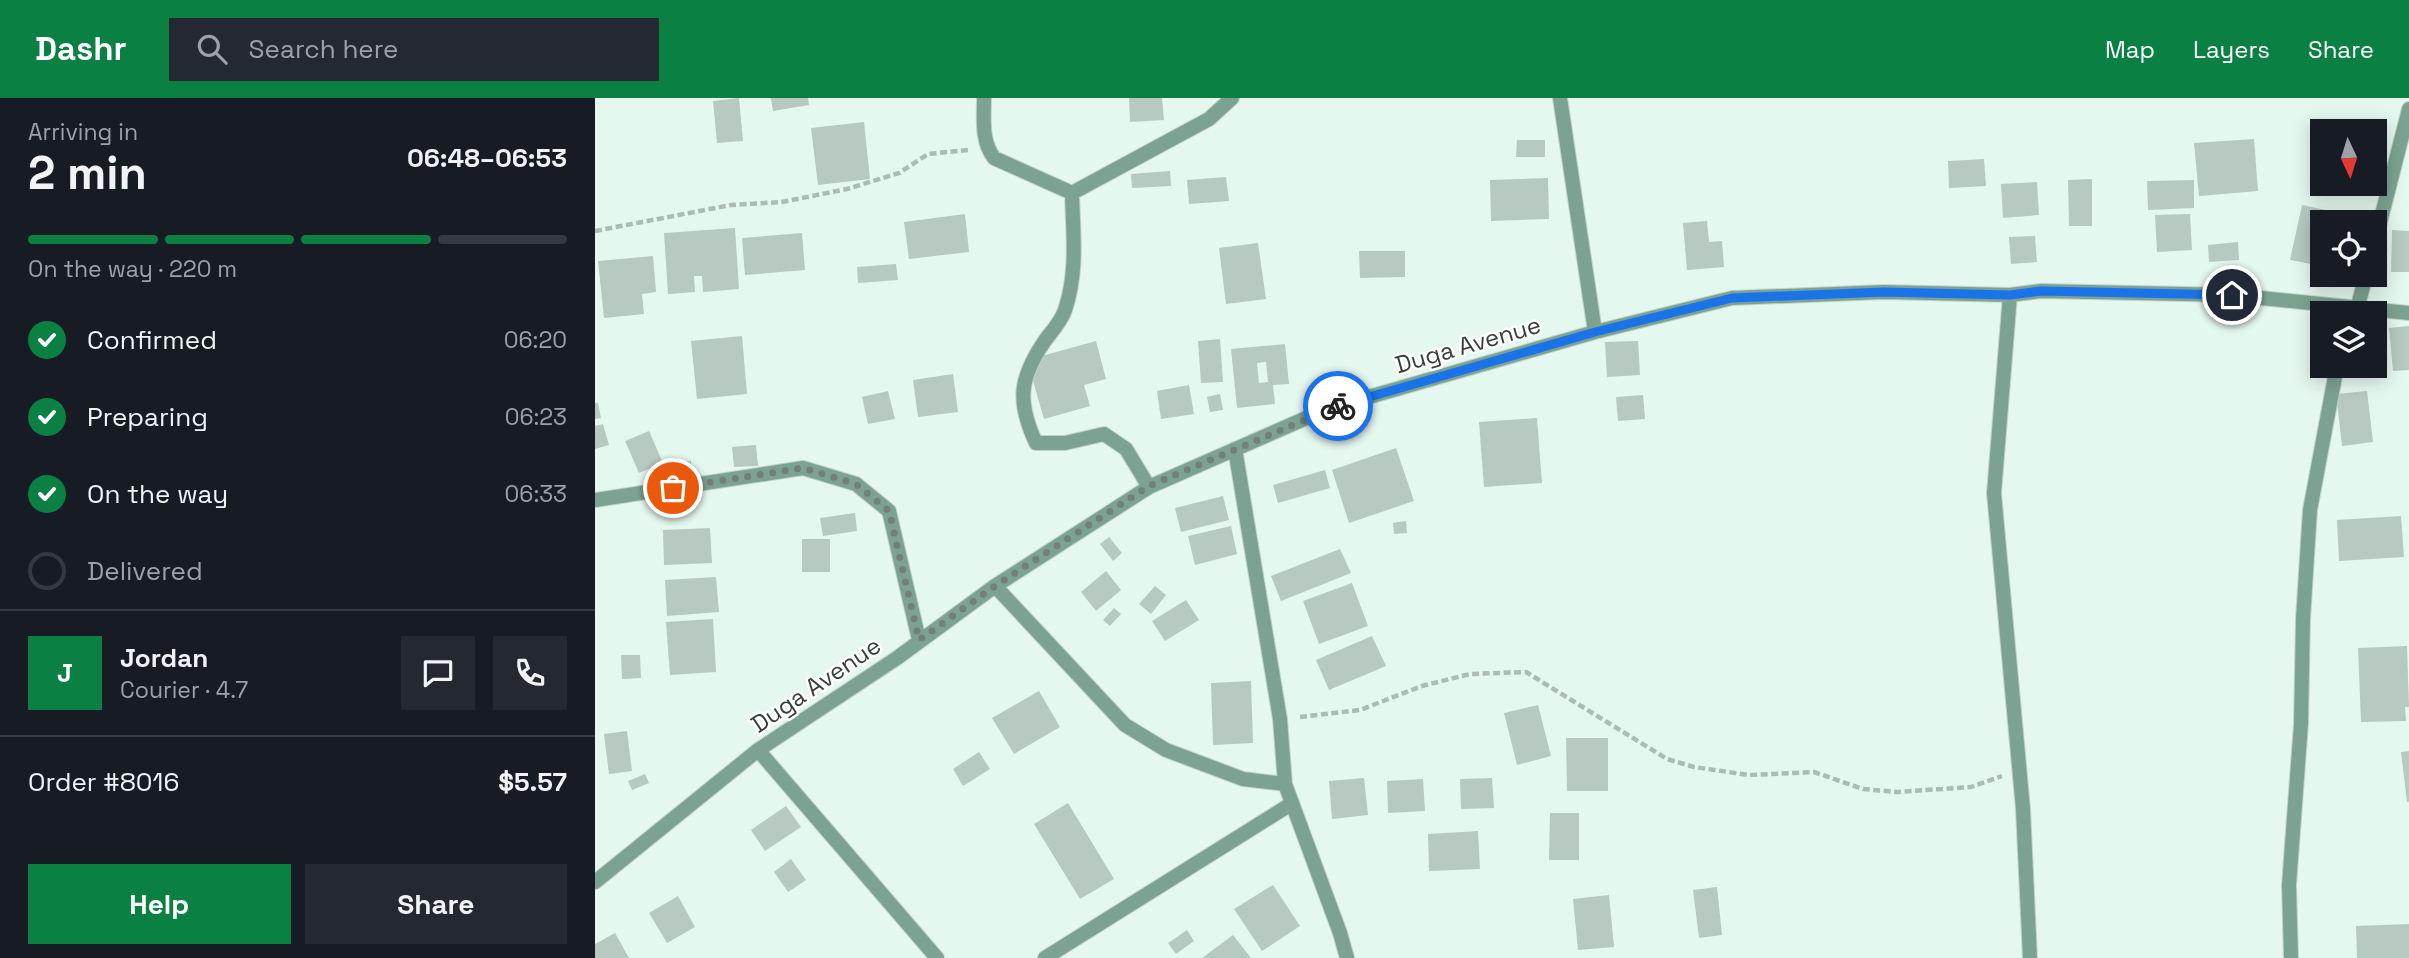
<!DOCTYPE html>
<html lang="en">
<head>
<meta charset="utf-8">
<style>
	:root { --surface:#171b24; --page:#242831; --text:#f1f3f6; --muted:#9ea1a6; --line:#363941; --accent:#0b8043 }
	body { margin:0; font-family:"Space Grotesk",sans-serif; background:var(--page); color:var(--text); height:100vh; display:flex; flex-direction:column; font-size:26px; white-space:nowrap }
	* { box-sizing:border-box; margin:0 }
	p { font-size:23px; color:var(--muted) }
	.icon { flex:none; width:38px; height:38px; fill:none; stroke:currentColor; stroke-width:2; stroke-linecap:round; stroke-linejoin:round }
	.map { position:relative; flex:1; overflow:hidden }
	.details { display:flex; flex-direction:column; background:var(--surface); width:595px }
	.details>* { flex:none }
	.needle { width:46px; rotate:176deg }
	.buttons { position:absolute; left:1715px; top:21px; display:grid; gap:14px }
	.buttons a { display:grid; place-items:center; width:77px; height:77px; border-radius:0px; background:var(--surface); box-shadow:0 4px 18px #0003; font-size:35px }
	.pin { position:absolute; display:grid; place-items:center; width:60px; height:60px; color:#fff; margin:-30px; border:4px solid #fff; border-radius:50%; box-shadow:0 2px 7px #0007 }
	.courier { position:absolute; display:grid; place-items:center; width:70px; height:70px; margin:-35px; border:5px solid #1a73e8; border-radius:50%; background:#fff; color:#222; box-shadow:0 2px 9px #0007 }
	.head em { font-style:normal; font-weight:600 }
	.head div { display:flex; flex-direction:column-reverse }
	.head { display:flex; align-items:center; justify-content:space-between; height:119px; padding:0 28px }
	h1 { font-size:46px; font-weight:600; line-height:52px }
	.bar { display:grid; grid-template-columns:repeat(4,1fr); gap:10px 7px; align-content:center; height:84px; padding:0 28px }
	.bar i { height:9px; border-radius:5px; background:var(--line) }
	.bar .active { background:var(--accent) }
	.bar p { grid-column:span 4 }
	.line { display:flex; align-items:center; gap:18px; padding:0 28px; border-top:2px solid var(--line) }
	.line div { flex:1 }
	.round { display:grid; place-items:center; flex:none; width:74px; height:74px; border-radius:0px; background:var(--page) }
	ol { padding:0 28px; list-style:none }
	li { display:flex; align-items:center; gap:21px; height:77px }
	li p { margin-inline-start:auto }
	li .icon { padding:7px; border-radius:50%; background:var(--accent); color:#fff; stroke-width:4 }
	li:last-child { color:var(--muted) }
	li i { width:38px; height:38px; border:4px solid var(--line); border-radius:50% }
	.action { display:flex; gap:14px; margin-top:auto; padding:14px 28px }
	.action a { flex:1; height:80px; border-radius:0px; background:var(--accent); color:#fff; font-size:28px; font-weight:600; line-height:80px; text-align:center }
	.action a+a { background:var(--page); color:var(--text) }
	header { display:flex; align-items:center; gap:42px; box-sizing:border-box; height:98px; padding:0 35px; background:var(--accent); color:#fff }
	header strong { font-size:33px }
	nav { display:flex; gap:38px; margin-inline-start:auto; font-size:24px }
	.search { width:490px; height:63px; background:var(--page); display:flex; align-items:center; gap:18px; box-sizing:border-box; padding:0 24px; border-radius:0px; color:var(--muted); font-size:26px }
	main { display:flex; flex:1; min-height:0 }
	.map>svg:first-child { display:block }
</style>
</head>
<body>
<header>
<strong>Dashr</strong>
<div class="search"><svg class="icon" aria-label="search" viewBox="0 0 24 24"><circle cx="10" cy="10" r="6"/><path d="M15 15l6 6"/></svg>Search here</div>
<nav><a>Map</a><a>Layers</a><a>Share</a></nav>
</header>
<main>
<section class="details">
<div class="head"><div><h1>2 min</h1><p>Arriving in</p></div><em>06:48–06:53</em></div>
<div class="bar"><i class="active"></i><i class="active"></i><i class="active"></i><i></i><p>On the way · 220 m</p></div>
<ol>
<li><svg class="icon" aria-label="check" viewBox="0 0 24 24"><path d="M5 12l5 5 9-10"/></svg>Confirmed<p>06:20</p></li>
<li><svg class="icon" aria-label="check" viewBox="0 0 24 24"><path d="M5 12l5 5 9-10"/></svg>Preparing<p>06:23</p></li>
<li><svg class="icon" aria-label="check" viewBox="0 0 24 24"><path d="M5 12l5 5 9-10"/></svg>On the way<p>06:33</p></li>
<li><i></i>Delivered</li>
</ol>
<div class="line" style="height:126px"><b class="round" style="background:var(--accent);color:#fff">J</b><div><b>Jordan</b><p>Courier · 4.7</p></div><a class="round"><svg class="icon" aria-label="chat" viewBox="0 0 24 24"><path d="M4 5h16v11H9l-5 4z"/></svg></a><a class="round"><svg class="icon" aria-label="phone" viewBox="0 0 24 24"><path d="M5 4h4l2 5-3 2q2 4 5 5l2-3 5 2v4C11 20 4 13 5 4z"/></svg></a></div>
<div class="line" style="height:91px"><div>Order #8016</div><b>$5.57</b></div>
<div class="action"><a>Help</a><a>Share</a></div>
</section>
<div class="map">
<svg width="1814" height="860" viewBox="0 0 1814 860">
	<rect width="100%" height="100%" fill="#e5f8ef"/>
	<path fill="#b7c9c0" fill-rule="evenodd" d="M144 0 148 43 122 45 118 3Z
		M176 0H213L214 7 178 13Z
		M534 0H567L569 22 535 24Z
		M269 24 275 81 223 87 216 30Z
		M1659 41 1663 93 1604 98 1599 45Z
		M922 42H950V59H921Z
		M1389 61 1391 88 1354 90 1353 63Z
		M575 73 576 88 537 90 536 76Z
		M631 79 634 103 594 106 592 82Z
		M953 80 954 121 896 123 895 82Z
		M1497 81V128H1474L1473 82Z
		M1599 82V110L1553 112 1552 83Z
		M1442 84 1444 117 1408 120 1406 86Z
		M1707 107 1750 116 1749 124H1727V168L1695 162Z
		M370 116 374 154 314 161 309 124Z
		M1595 116 1597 152 1562 154 1560 117Z
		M1112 123 1114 144 1127 143 1129 169 1092 172 1088 125Z
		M140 130 144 191 108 194 107 178H99L100 194 73 196 69 135Z
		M1797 132 1814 133V174H1796Z
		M207 135 210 172 150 177 147 140Z
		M1440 138 1442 164 1416 166 1414 139Z
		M1643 144 1644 162 1614 164 1613 147Z
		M663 145 671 201 631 206 624 150Z
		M764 153H810V179L765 180Z
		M58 158 61 194 47 196 49 216 9 220 3 163Z
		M301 166 303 182 263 185 262 169Z
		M1788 227 1792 258 1780 260V228Z
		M1814 228V272L1798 273 1794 230Z
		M147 238 152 296 102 301 96 243Z
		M625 241 628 284 606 285 603 243Z
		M501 243 511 281 489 287 495 308 449 321 432 262Z
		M1043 243 1045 277 1012 279 1010 244Z
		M690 246 694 286 678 287 680 306 642 310 636 251ZM671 264 673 284 664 285 662 265Z
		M358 276 363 314 323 319 318 282Z
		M594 287 599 316 566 321 562 293Z
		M293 293 300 321 273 326 267 299Z
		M1772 293 1778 344 1747 348 1741 296Z
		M625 296 628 312 615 314 612 299Z
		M1048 297 1050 321 1023 323 1021 299Z
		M0 305H3L6 320 0 321Z
		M942 320 947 385 889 389 884 324Z
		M8 326 14 347 0 351V328Z
		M54 333 68 365 44 375 30 343Z
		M161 347 163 368 139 369 137 349Z
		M801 350 819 403 754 425 737 372Z
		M96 363V380H73V364Z
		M730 372 735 390 683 405 678 387Z
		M628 398 634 422 586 434 580 410Z
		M260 415 262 433 228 438 225 420Z
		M1806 418 1809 459 1744 463 1742 422Z
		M811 423 812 435 799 436 798 425Z
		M636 428 642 456 600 467 593 438Z
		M115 430 117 465 69 467 68 432Z
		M514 439 527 455 518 463 505 446Z
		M207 441H235V474H207Z
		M745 451 756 475 686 503 676 478Z
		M511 473 526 492 501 513 486 494Z
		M121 479 124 514 72 518 70 482Z
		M757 485 773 528 724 546 708 503Z
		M560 488 571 497 556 516 544 506Z
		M591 502 604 522 570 543 557 523Z
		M519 510 526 516 515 528 508 522Z
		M118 521 121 574 75 577 71 524Z
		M777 538 791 568 734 592 721 562Z
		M1812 548 1814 609H1810L1811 623 1766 624 1763 550Z
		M26 557H45L46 580 27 581Z
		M656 583 658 645 618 647 616 585Z
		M444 593 465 629 419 656 397 620Z
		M943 607 956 658 922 667 909 615Z
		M32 633 37 673 14 676 9 636Z
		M971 640H1013V693H972Z
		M1814 653V704H1812L1806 654Z
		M384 654 395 671 368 688 358 671Z
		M50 676 54 685 37 692 33 683Z
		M769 680 773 717 737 721 734 683Z
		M897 680 899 710 866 711 865 681Z
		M828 681 830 713 793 715 792 683Z
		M473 705 519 781 485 801 439 726Z
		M191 708 206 729 170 753 156 732Z
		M955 715H984V762H954Z
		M883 733 885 771 834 773 833 736Z
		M196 761 211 782 193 794 179 774Z
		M678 787 705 828 667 853 639 811Z
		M1122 789 1127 837 1104 840 1098 792Z
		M1014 797 1019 849 983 852 978 801Z
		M83 798 100 829 72 845 54 815Z
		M1814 826V860H1762L1761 828Z
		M592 832 599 843 581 856 573 845Z
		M20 835 34 860H0V846Z
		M638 837 656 860H607Z"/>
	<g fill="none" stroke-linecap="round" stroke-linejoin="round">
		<g stroke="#c2d3cb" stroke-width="16">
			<path id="minor" d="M389 0C389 22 386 42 399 60L477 95C478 136 483 173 470 212 466 224 456 234 449 244 424 281 422 304 441 345H470L509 336 531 351 554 389
				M965 0 1000 234
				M477 95 614 21 637 0
				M1780 144 1814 11
				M1415 197 1399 395 1428 711 1435 860
				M1761 215 1771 177
				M640 351 685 621 690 686 745 835 752 860
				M0 402 208 370 261 386 294 413 324 542
				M400 488 530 627 571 652 648 681 690 686
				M163 652 342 860
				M0 784 163 652 302 560 400 488 554 389 732 311 1000 234 1137 200 1289 194 1415 197 1446 193 1637 197 1814 215
				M450 860 696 706
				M1696 860 1694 787 1706 626 1708 521 1715 412 1742 268"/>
		</g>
		<path stroke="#acbbb4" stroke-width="4.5" stroke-dasharray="7 3.5" stroke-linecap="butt" d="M0 133 136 107 187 104 252 91 304 75 333 56 373 52
			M705 619 765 612 827 588 875 576 931 574 1072 661 1099 669 1154 677 1219 674 1268 691 1302 694 1376 689 1407 678"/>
		<use href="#minor" stroke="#7ca391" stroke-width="14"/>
	</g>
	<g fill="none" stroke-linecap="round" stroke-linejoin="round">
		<path stroke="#737f79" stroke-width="7" stroke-dasharray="0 12.6" d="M78 390 208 370 261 386 294 413 324 542 400 488 554 388 743 308"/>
		<path stroke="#1a73e8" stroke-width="9" d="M743 308 1000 234 1137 200 1289 194 1415 197 1446 193 1637 197"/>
	</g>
	<g text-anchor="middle" stroke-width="5" stroke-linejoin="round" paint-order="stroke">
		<g font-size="24" fill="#363e3a" stroke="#fff">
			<text transform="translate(873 247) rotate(-16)" y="8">Duga Avenue</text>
			<text transform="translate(221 587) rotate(-34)" y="8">Duga Avenue</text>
		</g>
	</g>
</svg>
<div class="buttons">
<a><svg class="needle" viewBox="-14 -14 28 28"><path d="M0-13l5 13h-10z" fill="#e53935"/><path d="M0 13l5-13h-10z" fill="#9ea1a6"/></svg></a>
<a><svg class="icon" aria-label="locate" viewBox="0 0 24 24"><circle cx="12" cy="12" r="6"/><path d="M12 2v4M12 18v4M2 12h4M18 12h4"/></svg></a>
<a><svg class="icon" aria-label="layers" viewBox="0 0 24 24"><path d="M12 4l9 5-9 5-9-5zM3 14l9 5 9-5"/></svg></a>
</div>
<div class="pin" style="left:78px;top:390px;background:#ea580c"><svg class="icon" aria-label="bag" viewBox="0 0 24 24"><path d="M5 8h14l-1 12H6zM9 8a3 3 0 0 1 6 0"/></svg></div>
<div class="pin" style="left:1637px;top:197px;background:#1f2937"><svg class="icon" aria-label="home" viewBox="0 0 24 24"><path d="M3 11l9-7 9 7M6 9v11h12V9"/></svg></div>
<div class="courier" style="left:743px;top:308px"><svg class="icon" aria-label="bike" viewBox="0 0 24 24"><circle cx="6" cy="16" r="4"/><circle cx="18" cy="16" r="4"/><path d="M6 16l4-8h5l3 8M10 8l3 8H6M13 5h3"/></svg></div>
</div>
</main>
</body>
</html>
